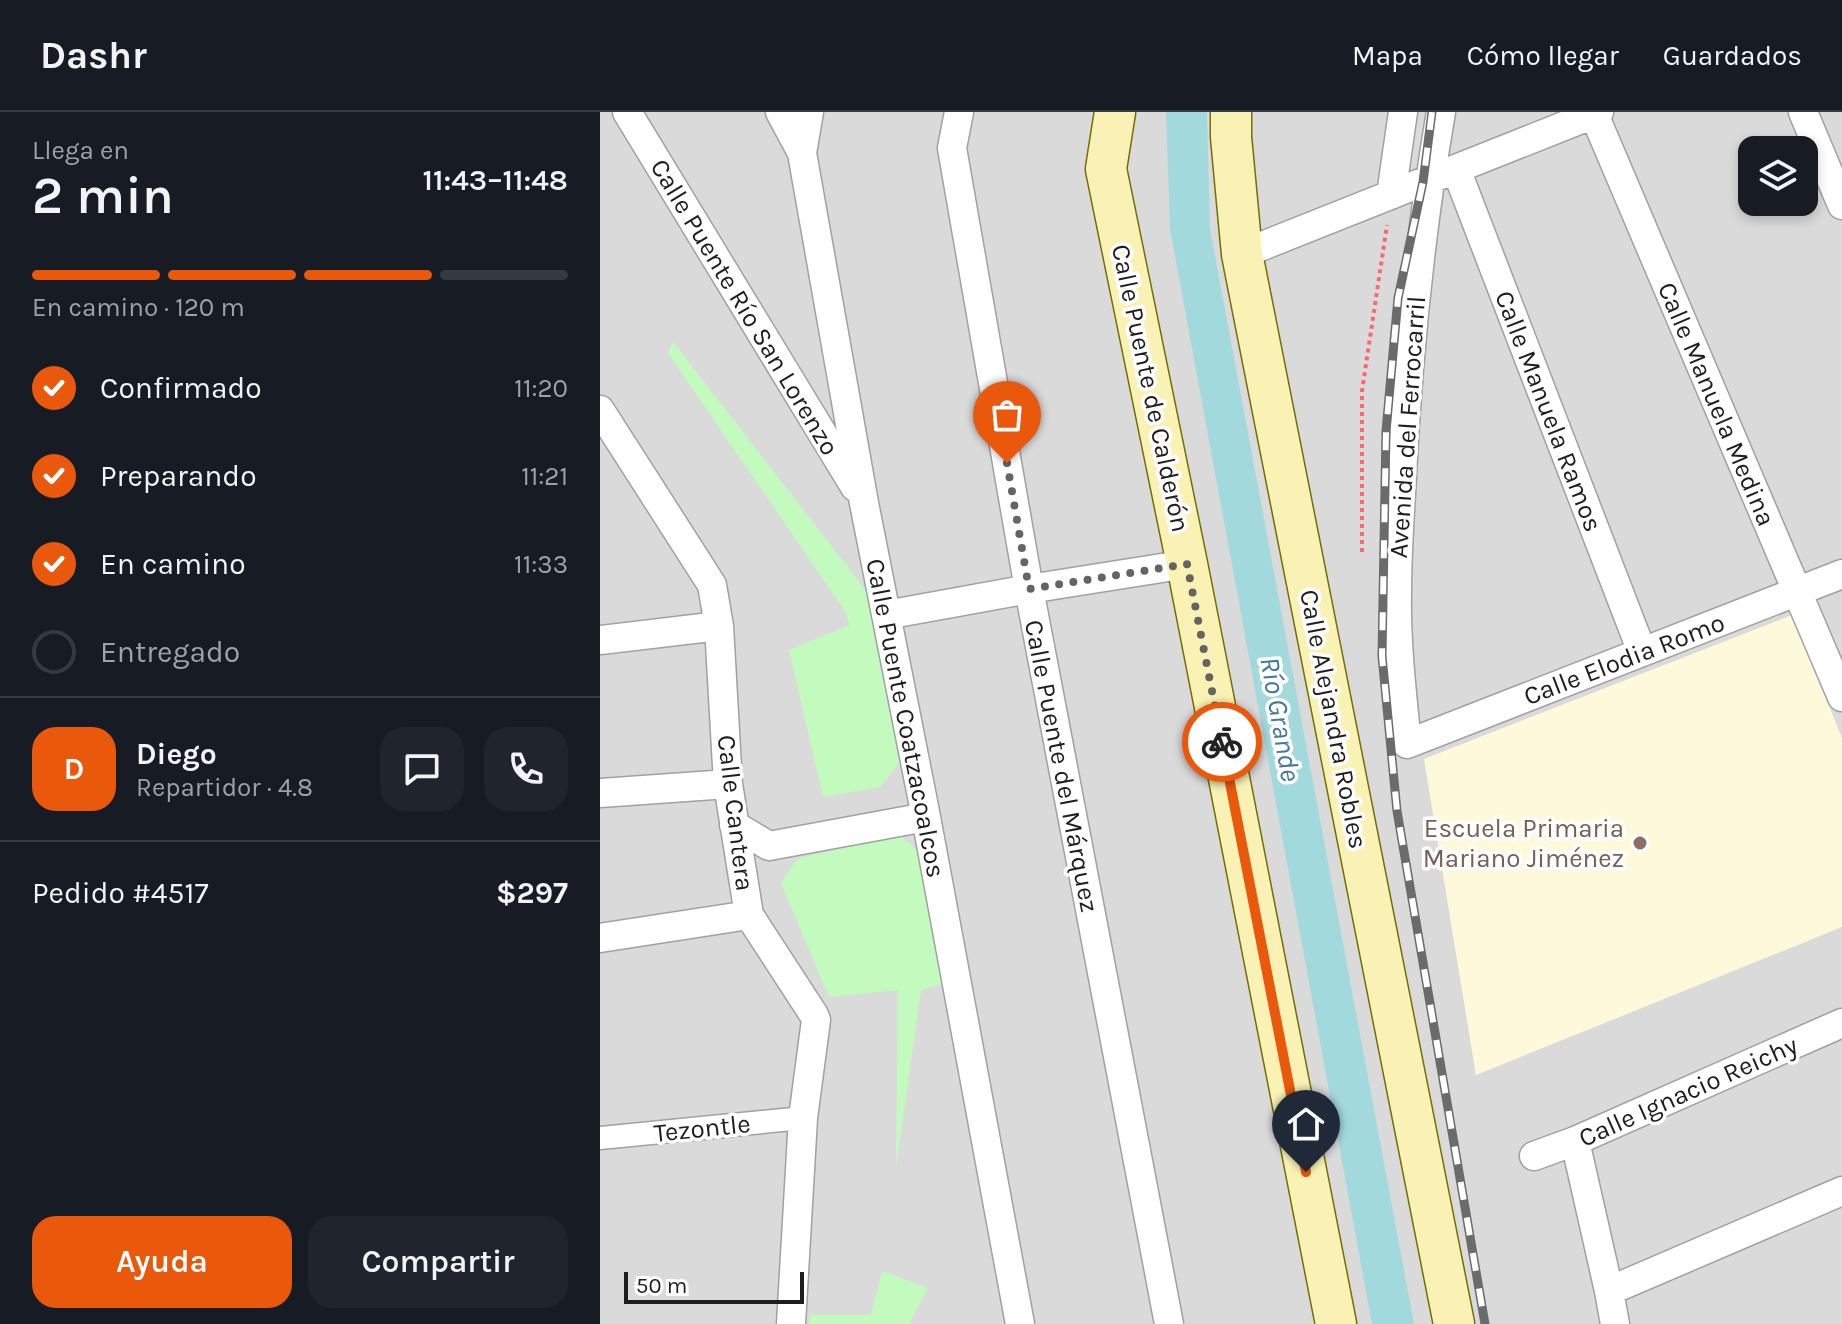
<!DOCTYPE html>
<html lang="es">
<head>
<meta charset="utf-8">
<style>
	:root { --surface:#171b24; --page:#20242c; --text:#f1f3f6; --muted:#9ea1a6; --line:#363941; --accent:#ea580c }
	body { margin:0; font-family:Karla,sans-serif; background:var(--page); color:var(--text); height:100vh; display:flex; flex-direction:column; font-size:30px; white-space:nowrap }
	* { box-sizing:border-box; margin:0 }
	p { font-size:26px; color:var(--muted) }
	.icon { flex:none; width:44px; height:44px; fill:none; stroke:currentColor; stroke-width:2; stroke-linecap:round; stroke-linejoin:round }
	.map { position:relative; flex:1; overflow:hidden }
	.panel { display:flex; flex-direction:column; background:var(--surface); width:600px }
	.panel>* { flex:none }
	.buttons { position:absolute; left:1138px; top:24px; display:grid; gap:16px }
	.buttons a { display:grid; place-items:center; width:80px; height:80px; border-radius:16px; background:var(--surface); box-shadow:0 4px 12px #0003; font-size:40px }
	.scale { position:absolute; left:24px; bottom:20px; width:180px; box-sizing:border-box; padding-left:8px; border:4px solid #1d1d1d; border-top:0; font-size:22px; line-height:28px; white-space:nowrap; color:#1d1d1d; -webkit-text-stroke:6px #fff; paint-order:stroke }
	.pin { position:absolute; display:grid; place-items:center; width:68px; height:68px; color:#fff; margin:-82px -34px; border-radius:50% 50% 50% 0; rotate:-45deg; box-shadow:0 0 8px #0007 }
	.pin .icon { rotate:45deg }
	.courier { position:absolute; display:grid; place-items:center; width:80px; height:80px; margin:-40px; border:6px solid #ea580c; border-radius:50%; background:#fff; color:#222; box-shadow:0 2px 10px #0007 }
	.head em { font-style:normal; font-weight:600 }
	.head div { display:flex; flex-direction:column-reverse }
	.head { display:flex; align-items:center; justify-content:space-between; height:136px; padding:0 32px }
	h1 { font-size:52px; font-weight:600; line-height:60px }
	.bar { display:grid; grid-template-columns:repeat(4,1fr); gap:12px 8px; align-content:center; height:96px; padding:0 32px }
	.bar i { height:10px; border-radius:6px; background:var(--line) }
	.bar .active { background:var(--accent) }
	.bar p { grid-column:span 4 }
	.line { display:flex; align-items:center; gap:20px; padding:0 32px; border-top:2px solid var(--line) }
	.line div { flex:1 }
	.round { display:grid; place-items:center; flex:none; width:84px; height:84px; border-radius:24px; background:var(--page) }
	ol { padding:0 32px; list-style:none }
	li { display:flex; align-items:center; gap:24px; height:88px }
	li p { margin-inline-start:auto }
	li .icon { padding:8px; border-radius:50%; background:var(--accent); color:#fff; stroke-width:4 }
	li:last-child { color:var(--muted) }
	li i { width:44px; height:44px; border:4px solid var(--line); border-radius:50% }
	.cta { display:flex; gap:16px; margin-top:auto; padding:16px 32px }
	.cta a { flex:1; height:92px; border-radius:24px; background:var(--accent); color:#fff; font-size:32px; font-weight:600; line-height:92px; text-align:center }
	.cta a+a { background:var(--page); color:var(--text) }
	header { display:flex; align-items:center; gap:48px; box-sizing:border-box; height:112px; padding:0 40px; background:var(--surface); border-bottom:2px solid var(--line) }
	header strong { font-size:38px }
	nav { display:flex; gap:44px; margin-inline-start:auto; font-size:28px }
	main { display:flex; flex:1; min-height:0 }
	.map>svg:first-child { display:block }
</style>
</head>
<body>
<header>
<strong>Dashr</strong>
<nav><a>Mapa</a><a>Cómo llegar</a><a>Guardados</a></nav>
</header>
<main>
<section class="panel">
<div class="head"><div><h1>2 min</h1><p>Llega en</p></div><em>11:43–11:48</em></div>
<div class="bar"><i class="active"></i><i class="active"></i><i class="active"></i><i></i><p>En camino · 120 m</p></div>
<ol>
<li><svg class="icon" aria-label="check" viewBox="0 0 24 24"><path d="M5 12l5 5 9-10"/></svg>Confirmado<p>11:20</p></li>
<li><svg class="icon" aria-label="check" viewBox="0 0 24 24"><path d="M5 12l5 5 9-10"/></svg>Preparando<p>11:21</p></li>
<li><svg class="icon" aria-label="check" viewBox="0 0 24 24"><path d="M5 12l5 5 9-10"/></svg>En camino<p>11:33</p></li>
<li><i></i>Entregado</li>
</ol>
<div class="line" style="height:144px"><b class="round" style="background:var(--accent);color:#fff">D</b><div><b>Diego</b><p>Repartidor · 4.8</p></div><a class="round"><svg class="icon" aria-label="chat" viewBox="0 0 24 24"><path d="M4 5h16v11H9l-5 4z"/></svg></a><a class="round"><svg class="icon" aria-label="phone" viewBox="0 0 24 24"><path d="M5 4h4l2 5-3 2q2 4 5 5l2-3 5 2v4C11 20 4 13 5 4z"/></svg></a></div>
<div class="line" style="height:104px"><div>Pedido #4517</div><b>$297</b></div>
<div class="cta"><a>Ayuda</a><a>Compartir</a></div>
</section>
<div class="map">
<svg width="1242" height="1212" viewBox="0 0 1242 1212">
	<rect width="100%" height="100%" fill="#eee9e3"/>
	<path fill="#dbdada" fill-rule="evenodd" d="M0 0H1242V1212H0ZM1152 38H1204V90H1152Z"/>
	<path fill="#fff9db" d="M1192 503 1242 626V815L876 963 824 647Z"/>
	<path fill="#c3fabe" d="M73 230 277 493 305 643 280 675 223 685 189 538 250 513 245 499 68 241Z
		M299 722 326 746 345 871 321 878 296 1055 298 878 229 885 181 771 197 747Z
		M282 1159 328 1176 309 1212H209L210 1203H271Z"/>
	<path fill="#a2d9dd" d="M566 0H607L610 117 814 1212H772L570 117Z"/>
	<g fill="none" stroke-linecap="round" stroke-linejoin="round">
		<g stroke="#a1a1a1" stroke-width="25">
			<path id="pedestrian" d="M0 1026 203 1006"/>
		</g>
		<g stroke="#a1a1a1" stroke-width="31">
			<path id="minor" d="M27 0 255 375
				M180 0 202 41
				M209 0 202 41 264 391 326 705 420 1212
				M359 0 352 36 429 477 569 1212
				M841 0C819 128 807 253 801 382 799 415 797 447 797 480 796 530 802 582 807 632L1242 462
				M993 0 1242 585
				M1203 0 1242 93
				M856 57 1042 540
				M791 83 803 0
				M642 142 999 0
				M0 298 112 473 119 514 128 672 149 803 214 903 216 908 203 1006 191 1212
				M286 503 429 477 587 452
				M0 528 119 514
				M0 681 128 672
				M134 713 169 734 326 705
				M0 826 149 803
				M975 1029 1009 1179 1015 1212
				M934 1044 975 1029 1242 911
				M1009 1179 1242 1079"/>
		</g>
		<g stroke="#746e04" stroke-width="43">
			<path id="secondary" d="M515 0 506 57 587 452 736 1212
				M631 0V25L642 142 854 1212"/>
		</g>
		<path stroke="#fb6770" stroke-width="4" stroke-dasharray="4 4" stroke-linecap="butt" d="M762 440V279L787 113"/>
		<use href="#pedestrian" stroke="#fff" stroke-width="22"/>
		<use href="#minor" stroke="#fff" stroke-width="28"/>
		<use href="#secondary" stroke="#faf2b5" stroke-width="40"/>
		<g stroke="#6b6b6b" stroke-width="9">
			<path id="rail" d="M832 0 823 70 798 186 786 319 782 544 797 699 885 1212"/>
		</g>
		<use href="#rail" stroke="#fff" stroke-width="6" stroke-dasharray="18" stroke-linecap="butt"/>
	</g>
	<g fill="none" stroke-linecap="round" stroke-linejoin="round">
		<path stroke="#666462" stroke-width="8" stroke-dasharray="0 14.4" d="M407 351 429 477 587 452 622 630"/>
		<path stroke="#ea580c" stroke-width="10" d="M622 630 706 1060"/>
	</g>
	<circle fill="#8d6e63" stroke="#fff" stroke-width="3" cx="1040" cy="731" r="8"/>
	<g text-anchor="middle" stroke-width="7" stroke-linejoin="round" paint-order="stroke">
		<g font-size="26" fill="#1d1d1d" stroke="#fff">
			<text transform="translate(145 195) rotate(59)" y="9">Calle Puente Río San Lorenzo</text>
			<text transform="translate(551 276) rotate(78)" y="9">Calle Puente de Calderón</text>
			<text transform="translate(1117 292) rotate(67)" y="9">Calle Manuela Medina</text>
			<text transform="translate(949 299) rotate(69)" y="9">Calle Manuela Ramos</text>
			<text transform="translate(807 315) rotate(-86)" y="9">Avenida del Ferrocarril</text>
			<text transform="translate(1024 547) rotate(-21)" y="9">Calle Elodia Romo</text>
			<text transform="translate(306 606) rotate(79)" y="9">Calle Puente Coatzacoalcos</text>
			<text transform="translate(734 607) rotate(79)" y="9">Calle Alejandra Robles</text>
			<text transform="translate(462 654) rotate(79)" y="9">Calle Puente del Márquez</text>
			<text transform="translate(136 701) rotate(83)" y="9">Calle Cantera</text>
			<text transform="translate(1088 979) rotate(-24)" y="9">Calle Ignacio Reichy</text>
			<text transform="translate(102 1016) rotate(-6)" y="9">Tezontle</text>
		</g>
		<g font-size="26" fill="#785e54" stroke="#fff" text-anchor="end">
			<text x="1024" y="725">Escuela Primaria<tspan x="1024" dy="30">Mariano Jiménez</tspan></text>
		</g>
		<g font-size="28" font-style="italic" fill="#417996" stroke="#fff">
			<text transform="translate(681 607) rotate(80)" y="10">Río Grande</text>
		</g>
	</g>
</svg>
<div class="buttons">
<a><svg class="icon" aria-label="layers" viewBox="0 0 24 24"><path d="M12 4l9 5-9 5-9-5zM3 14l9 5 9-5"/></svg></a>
</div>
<div class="scale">50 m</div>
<div class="pin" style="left:407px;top:351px;background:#ea580c"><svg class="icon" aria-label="bag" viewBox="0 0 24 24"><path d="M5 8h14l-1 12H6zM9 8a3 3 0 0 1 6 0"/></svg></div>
<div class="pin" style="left:706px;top:1060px;background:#1f2937"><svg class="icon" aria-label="home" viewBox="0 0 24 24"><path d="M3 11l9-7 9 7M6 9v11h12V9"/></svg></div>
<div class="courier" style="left:622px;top:630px"><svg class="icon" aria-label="bike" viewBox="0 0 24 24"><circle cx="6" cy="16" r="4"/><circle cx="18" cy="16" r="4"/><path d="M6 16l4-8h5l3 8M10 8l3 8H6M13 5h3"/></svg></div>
</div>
</main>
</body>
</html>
